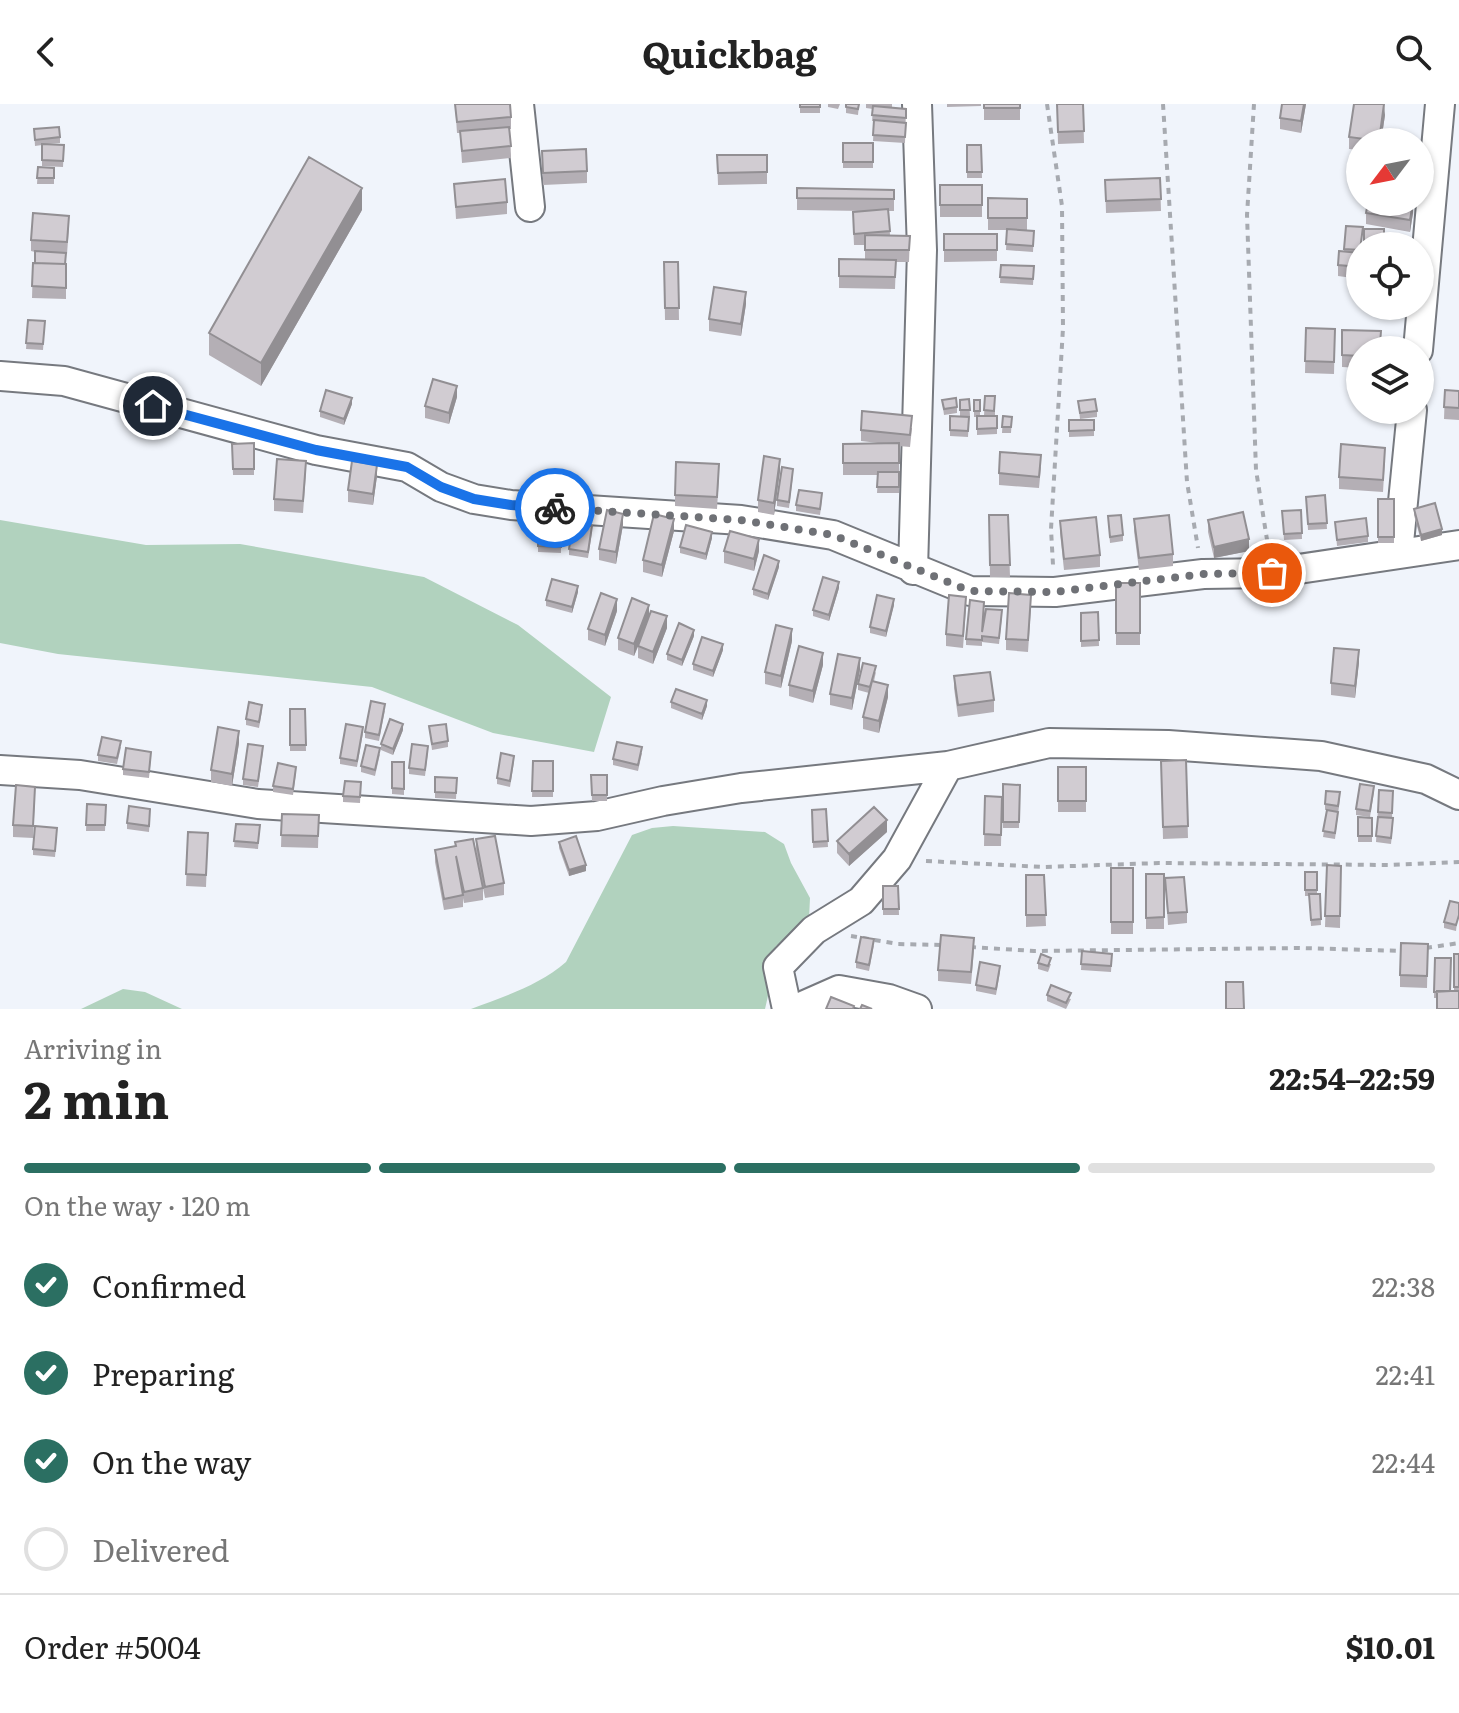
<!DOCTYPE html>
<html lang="en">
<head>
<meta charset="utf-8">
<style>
	:root { --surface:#fff; --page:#f2f2f2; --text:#222; --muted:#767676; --line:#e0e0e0; --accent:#2b6f62 }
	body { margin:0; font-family:Literata,serif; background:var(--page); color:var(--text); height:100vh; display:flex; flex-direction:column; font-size:30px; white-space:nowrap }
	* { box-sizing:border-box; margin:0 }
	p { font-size:26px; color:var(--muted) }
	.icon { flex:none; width:44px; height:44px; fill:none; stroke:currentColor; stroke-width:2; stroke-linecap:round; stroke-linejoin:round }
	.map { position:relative; height:905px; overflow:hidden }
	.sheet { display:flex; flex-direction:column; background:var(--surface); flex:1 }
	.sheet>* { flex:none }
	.needle { width:52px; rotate:238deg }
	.fabs { position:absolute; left:1346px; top:24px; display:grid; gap:16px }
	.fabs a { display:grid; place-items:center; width:88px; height:88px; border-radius:50%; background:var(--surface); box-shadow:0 2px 6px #0004; font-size:40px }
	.pin { position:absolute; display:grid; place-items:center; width:68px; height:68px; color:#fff; margin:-34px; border:4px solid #fff; border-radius:50%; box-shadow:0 2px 8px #0007 }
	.courier { position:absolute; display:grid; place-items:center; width:80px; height:80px; margin:-40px; border:6px solid #1a73e8; border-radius:50%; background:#fff; color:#222; box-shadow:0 2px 10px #0007 }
	.head em { font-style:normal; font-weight:700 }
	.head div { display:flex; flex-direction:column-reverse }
	.head { display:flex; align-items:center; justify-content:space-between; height:136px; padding:0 24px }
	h1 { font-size:52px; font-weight:700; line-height:60px }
	.bar { display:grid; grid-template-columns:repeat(4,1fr); gap:12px 8px; align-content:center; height:96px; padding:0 24px }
	.bar i { height:10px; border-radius:6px; background:var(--line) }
	.bar .active { background:var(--accent) }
	.bar p { grid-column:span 4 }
	.line { display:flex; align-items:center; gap:20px; padding:0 24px; border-top:2px solid var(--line) }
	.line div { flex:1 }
	ol { padding:0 24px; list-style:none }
	li { display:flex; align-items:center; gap:24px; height:88px }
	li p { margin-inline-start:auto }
	li .icon { padding:8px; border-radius:50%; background:var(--accent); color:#fff; stroke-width:4 }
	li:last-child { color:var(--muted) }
	li i { width:44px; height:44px; border:4px solid var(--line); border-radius:50% }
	header { display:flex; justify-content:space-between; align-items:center; height:104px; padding:0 24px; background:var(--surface); font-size:36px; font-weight:700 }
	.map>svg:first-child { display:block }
</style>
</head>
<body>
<header><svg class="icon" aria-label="back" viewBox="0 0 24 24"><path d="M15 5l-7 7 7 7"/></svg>Quickbag<svg class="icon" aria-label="search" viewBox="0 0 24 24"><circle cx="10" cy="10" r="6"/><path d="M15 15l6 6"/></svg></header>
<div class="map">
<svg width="1459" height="905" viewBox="0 0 1459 905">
	<rect width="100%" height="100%" fill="#f0f4fb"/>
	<path fill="#b1d2be" d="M0 416 146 441 240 440 424 473 518 521 611 593 594 648 493 629 372 583 58 550 0 539Z
		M673 722 765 728 784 740 791 759 810 794 809 815 776 842 766 862 770 883 765 905H471C505 892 538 882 566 858L632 731 652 724Z
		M123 885 145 888 182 905H81Z"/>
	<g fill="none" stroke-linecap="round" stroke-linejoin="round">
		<g stroke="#76797f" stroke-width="32">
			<path id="minor" d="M519 0 530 103
				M1418 246 1440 0
				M0 272 64 277 316 346 407 363 441 383 474 395 511 401 741 416 833 431 970 487 1055 488 1203 470 1272 469 1459 441
				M1398 449 1412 306
				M913 466 922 146 917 0
				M0 666 80 671 258 700 531 717 597 712 663 697 741 684 948 662 1049 639 1168 641 1321 652 1426 675 1459 691
				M787 905 778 863 814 826 861 797 897 755 948 662
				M796 905 839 886 889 895 917 905"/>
		</g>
		<path stroke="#a7aab0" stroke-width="4" stroke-dasharray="6 6" stroke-linecap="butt" d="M1047 0 1062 102 1063 224 1051 425 1053 461
			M1163 0 1187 378 1198 444
			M1254 0 1247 111 1256 366 1268 442
			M926 757 1044 763 1159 759 1389 761 1459 758
			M851 832 898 840 946 841
			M970 843 1034 847 1299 844 1405 847
			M1426 844 1459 839"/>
		<use href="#minor" stroke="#fff" stroke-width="28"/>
	</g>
	<path fill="#b4afb5" d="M455 0 511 13V25H510L511 54 462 59 460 29H457Z
		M800 0H820V9H800Z
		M828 0H840L838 5 828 3Z
		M846 0H859L858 11 846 9Z
		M866 0H892V4L906 5 905 39 873 37 874 17H872L873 5 866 4Z
		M947 0H981V2L947 3Z
		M984 0H1020V16H984Z
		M1057 0H1083L1084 39 1058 40Z
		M1282 0H1306L1301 29 1280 25V14Z
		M1385 11 1381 38H1360V46L1349 45V33Z
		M34 25 60 33V39L47 40 64 41 63 63 42 62V41L35 42Z
		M843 39H873V64H843Z
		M967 41H981L982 74H967Z
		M542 47 587 67V79L543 81Z
		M717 51H767V80L718 81Z
		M1420 52 1423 64 1422 93H1420Z
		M38 63 54 64V80H37Z
		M1160 74 1161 107 1106 109 1105 76Z
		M454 80 507 98V110L456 115Z
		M940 81H982V113H940Z
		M797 84 894 86V107H889L890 132H910L909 158H896L895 185 839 184V155H865V141H854L853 119V108L864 107 797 106Z
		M988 94 1027 95V126H1016L1034 127 1033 148 1006 146 1007 126H988Z
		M362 106 261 282 209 251V229Z
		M1366 109H1413L1410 128 1366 120Z
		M1346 122 1360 142V175L1338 172V161L1344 147Z
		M69 123 67 150H66V195L32 194 33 159H35V148L31 147V136Z
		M944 130H997V157L944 158Z
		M664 158H678L679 216H665Z
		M1001 161 1034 162 1033 181 1000 179Z
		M746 200 741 232 709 227V215Z
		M28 216 45 217 43 246 26 245Z
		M1306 224 1335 225 1334 270 1305 269Z
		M1342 226 1381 240 1360 246V264L1342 263Z
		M1354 264H1360V293H1355Z
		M1445 286 1459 287V316L1444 315Z
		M985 292H995V312H997V330L977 331V313H974V296H980V312H984Z
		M457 293 449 320 425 314V302Z
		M969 295 970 312H960V296Z
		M942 296 957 303V309L944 311Z
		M1078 297 1097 307V313L1080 315Z
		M352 300 344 321 320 313V307Z
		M950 312 969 313 968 333 950 332Z
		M1003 312 1012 313 1011 329H1002Z
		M1069 316H1094V332L1069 333Z
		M912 324 910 343 899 342V389H877L878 371H843V340L878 339 861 337V326Z
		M254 339V371H233L232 340Z
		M1385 355 1383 388 1339 385V373Z
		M1041 363 1039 384 999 381V369Z
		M780 367 774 411 758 408V396Z
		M306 369 303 409 274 407V395Z
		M793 371 789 404 777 402V396Z
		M377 372 373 401 348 398V386Z
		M719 372 717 405 675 402V391Z
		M1325 391 1327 425 1308 426 1306 393Z
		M822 395 820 411 796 407V401Z
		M1378 395H1394V439H1378Z
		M1414 405 1442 431 1421 437 1414 411Z
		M1301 406 1302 435 1284 436 1282 407Z
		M989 411H1008L1010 473H990Z
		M1108 412 1123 431V437L1110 439Z
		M1134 415 1173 450V462L1139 466 1134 427Z
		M1208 416 1249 447 1214 454 1208 428Z
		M1060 417 1100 451V463L1064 466 1060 429Z
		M1335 418 1368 432V438L1337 442Z
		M623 421 616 460 599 456V445Z
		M538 427 561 428V449L538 448Z
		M674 427 662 473 643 468V456Z
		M592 428 588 454 569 451V445Z
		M712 434 706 456 680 449V443Z
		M724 447H759L754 467 724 459Z
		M779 463 768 496 753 491V485Z
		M1116 479H1140V541H1116Z
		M839 484 829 517 813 512V506Z
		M578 488 572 509 546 502V496Z
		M894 501 886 533 870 529V523Z
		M1031 503 1028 548 1006 546V535Z
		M966 504 963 544 946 542V530Z
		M617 507 605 542 588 536V525Z
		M1098 508 1099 542 1081 543V509Z
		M649 512 667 524 653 560 638 554V543L634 552 618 546V534Z
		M1002 512 999 540 982 538V542L966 541V535L983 523Z
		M694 532 682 562 667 556V550Z
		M792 537 781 584 765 580V568Z
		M723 546 713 573 693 566V560Z
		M1359 558 1355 594 1331 591V579Z
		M823 561 813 599 789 592V581Z
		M860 566 852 606 830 601V590Z
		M876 568 874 577 888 593 879 629 863 625V613L869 589 858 586V580Z
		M954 572 994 596V608L958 613 954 584Z
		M671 598 707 602 702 616 671 604Z
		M290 605H305L306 647H290Z
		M385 606 379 637 365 634V628Z
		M262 607 259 624 246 621V615Z
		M429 622 448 637V643L432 646Z
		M403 626 393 651 381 646V640Z
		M363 629 357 663 340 660V654Z
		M239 639 232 682 211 678V666Z
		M121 643 117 660 98 657V651Z
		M263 648 258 683 243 681V675Z
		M428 648 425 672 409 670V664Z
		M642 649 638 667 613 661V655Z
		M380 650 375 672 361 668V662Z
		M151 654 149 674 123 671V665Z
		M1186 656 1188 734 1163 735 1161 657Z
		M533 657H553V693H532Z
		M392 658H404V691L392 690Z
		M514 658 510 683 497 680V674Z
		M1058 663H1086V708H1058Z
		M296 669 293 691 273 688V682Z
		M591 671H607V697H592Z
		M435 673 457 674 456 695 435 694Z
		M361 678 360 699 343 698V692Z
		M1003 680 1020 681 1019 724H1003Z
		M1379 686 1393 687 1392 714 1393 720 1391 740 1376 738Z
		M1374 688 1370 713 1356 711V705Z
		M985 692 1002 693 1001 742H984Z
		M1340 694 1335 735 1323 733 1327 706H1325V700Z
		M35 695 33 734 13 733V721Z
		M87 700 106 701 105 727H86Z
		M826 705 828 743 813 744 812 706Z
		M282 710 319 711 318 744 281 743Z
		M150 711 149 728 127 725V719Z
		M1358 713 1372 714V738H1358Z
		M236 720 260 721 258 745 234 743Z
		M188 728 208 729 206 783 186 782Z
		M887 728 849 762 837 749V737Z
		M57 730 55 753 33 751V745Z
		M476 735 504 779V791L485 794 476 747Z
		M455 738 483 784V796L464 799 463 794V803L444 806 435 758V746L455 742Z
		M559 738 586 767 569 772 559 744Z
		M1327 761 1341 762 1340 824 1325 823Z
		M1111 764H1133V830H1111Z
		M1305 768H1317V790H1320L1321 821 1311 822 1309 792H1305Z
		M1146 770H1164V825H1146Z
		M1026 771H1044L1046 822 1026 823Z
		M1165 774 1187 808V819L1168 821Z
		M883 782H898L899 811H883Z
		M1459 799 1456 827 1444 824V818Z
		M1428 840 1427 884 1400 883V871Z
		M874 841 869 867 856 864V858Z
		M974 846 971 880 938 877V866Z
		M1082 847 1112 850 1111 868 1081 866Z
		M1454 850H1459V905L1437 894H1434L1435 854 1450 887H1454Z
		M1038 859 1051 860 1048 868 1038 865Z
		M1000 868 996 891 976 887V881Z
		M1047 891 1071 895 1066 905 1047 897Z"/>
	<path fill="#928f93" d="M1304 0H1306L1301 29V17Z
		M1384 0 1385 11 1381 38H1379Z
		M362 84V106L261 282V259Z
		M1413 98V109L1410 128V116Z
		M746 188V200L741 232V220Z
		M457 282V293L449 320V309Z
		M352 294V300L344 321V315Z
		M780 355V367L774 411V399Z
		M377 361V372L373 401V390Z
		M623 410V421L616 460V448Z
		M674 415V427L662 473V461Z
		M1442 425V431L1421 437V431Z
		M712 428V434L706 456V450Z
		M759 435V447L754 467V455Z
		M1249 435V447L1214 454V443Z
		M779 457V463L768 496V490Z
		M839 478V484L829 517V511Z
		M578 482V488L572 509V503Z
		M617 495V507L605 542V531Z
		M894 495V501L886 533V527Z
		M649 501V513L634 552V540Z
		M667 512V524L653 560V548Z
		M792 525V537L781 584V572Z
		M694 526V532L682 562V556Z
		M723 540V546L713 573V567Z
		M1359 546V558L1355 594V582Z
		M823 549V561L813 599V587Z
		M860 554V566L852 606V594Z
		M888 581V593L879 629V617Z
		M707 596V602L702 616V610Z
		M403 620V626L393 651V645Z
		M239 627V639L232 682V670Z
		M887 716V728L849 762V750Z
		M586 761V767L569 772V766Z"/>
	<path fill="#d1ccd2" stroke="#928f93" stroke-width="2" d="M455 0H510L511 13 457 18Z
		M800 0H820V3H800Z
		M846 0H859L858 5 846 3Z
		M984 0H1020V4H984Z
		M1057 0H1083L1084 27 1058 28Z
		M1282 0H1304L1301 17 1280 14Z
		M1354 0H1384L1379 37 1349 33Z
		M873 2 906 5V14L872 11Z
		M874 16 906 19 905 33 873 31Z
		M59 23 60 33 35 36 34 25Z
		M509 23 511 42 462 47 460 27Z
		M843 39H873V58H843Z
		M42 40 64 41 63 57 42 56Z
		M967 41H981L982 68H967Z
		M586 45 587 67 543 69 542 47Z
		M717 51H767V68L718 69Z
		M1420 52H1423L1422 81H1420Z
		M309 53 362 84 261 259 209 229Z
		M38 63 54 64V74H37Z
		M1160 74 1161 95 1106 97 1105 76Z
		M505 75 507 98 456 103 454 80Z
		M940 81H982V101H940Z
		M797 84 894 86V95L797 94Z
		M988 94 1027 95V114H988Z
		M1368 98H1413L1410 116 1366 109Z
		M888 105 890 127 854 130 853 108Z
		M33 109 69 112 67 138 31 136Z
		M1346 122 1363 123 1360 146 1344 145Z
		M1007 125 1034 127 1033 142 1006 140Z
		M1364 125H1384V142H1364Z
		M944 130H997V146H944Z
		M865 131 910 132 909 146H865Z
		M35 147 66 149 65 160 35 159Z
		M1339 147 1360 149V163L1338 161Z
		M839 155 896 156 895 173 839 172Z
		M664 158H678L679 204H665Z
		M33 159 66 160V184L32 182Z
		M1001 161 1034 162 1033 175 1000 173Z
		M714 183 746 188 741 220 709 215Z
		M28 216 45 217 43 240 26 239Z
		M1306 224 1335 225 1334 258 1305 257Z
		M1342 226 1381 227 1380 240H1393V246H1360V252L1342 251Z
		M1354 264H1360V281L1355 282Z
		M433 275 457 282 449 309 425 302Z
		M326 286 352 294 344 315 320 307Z
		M1445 286 1459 287V304L1444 303Z
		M985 292H995L994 307 984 306Z
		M956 294 957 303 944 305 942 296Z
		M969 295 970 306H960V296Z
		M1095 295 1097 307 1080 309 1078 297Z
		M974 296H980V307H974Z
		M862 307 912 312 910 331 861 326Z
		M950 312 969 313 968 327 950 326Z
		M977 312H997V324L977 325Z
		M1003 312 1012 313 1011 323H1002Z
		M1069 316H1094V326L1069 327Z
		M254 339V365H233L232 340Z
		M899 339V359H843V340Z
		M1341 340 1385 344 1383 376 1339 373Z
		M1000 348 1041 351 1039 373 999 369Z
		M764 352 780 355 774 399 758 396Z
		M277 355 306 357 303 397 274 395Z
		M352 357 377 361 373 390 348 386Z
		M676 358 719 360 717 393 675 391Z
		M782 363 793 365 789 398 777 396Z
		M878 368H899V383H877Z
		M799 386 822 389 820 405 796 401Z
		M1325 391 1327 419 1308 420 1306 393Z
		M1378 395H1394V433H1378Z
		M1435 399 1442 425 1421 431 1414 405Z
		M607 406 623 410 616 448 599 445Z
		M1301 406 1302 429 1284 430 1282 407Z
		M1243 408 1249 435 1214 443 1208 416Z
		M654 410 674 415 662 461 643 456Z
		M989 411H1008L1010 461H990Z
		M1121 411 1123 431 1110 433 1108 412Z
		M1169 411 1173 450 1139 454 1134 415Z
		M1096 413 1100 451 1064 455 1060 417Z
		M1366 414 1368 432 1337 436 1335 418Z
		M573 420 592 422 588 448 569 445Z
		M686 421 712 428 706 450 680 443Z
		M538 427 561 428V443L538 442Z
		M730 427 759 435 754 455 724 447Z
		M764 451 779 457 768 490 753 485Z
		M823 473 839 478 829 511 813 506Z
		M552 475 578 482 572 503 546 496Z
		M1116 479H1140V529H1116Z
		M601 489 617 495 605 531 588 525Z
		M1009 489 1031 491 1028 536 1006 535Z
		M877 491 894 495 886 527 870 523Z
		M949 491 966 493 963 532 946 530Z
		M632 494 649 501 634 540 618 534Z
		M970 496 984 498 982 528 986 505 1002 506 999 534 982 532V536L966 535Z
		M651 507 667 512 653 548 638 542Z
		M1098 508 1099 536 1081 537V509Z
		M679 519 694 526 682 556 667 550Z
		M776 521 792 525 781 572 765 568Z
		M702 533 723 540 713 567 693 560Z
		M799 542 823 549 813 587 789 581Z
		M1334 544 1359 546 1355 582 1331 579Z
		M838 550 860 554 852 594 830 590Z
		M863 559 876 562 870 583 858 580Z
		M990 568 994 596 958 601 954 572Z
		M872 577 888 581 879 617 863 613Z
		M676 585 707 596 702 610 671 598Z
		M371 597 385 600 379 631 365 628Z
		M249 598 262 601 259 618 246 615Z
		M290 605H305L306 641H290Z
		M390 615 403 620 393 645 381 640Z
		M346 620 363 623 357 657 340 654Z
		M446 620 448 637 432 640 429 622Z
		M218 623 239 627 232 670 211 666Z
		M102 633 121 637 117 654 98 651Z
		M617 638 642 643 638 661 613 655Z
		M248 640 263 642 258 677 243 675Z
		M412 640 428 642 425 666 409 664Z
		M366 641 380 644 375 666 361 662Z
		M126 644 151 648 149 668 123 665Z
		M501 649 514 652 510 677 497 674Z
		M1186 656 1188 722 1163 723 1161 657Z
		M533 657H553V687H532Z
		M392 658H404V685L392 684Z
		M278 659 296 663 293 685 273 682Z
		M1058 663H1086V697H1058Z
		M591 671H607V691H592Z
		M435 673 457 674 456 689 435 688Z
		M345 677 361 678 360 693 343 692Z
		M1003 680 1020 681 1019 718H1003Z
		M1360 680 1374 682 1370 707 1356 705Z
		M16 681 35 683 33 722 13 721Z
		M1379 686 1393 687 1392 709 1378 708Z
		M1326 687 1340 688 1338 702 1325 700Z
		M985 692 1002 693 1001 731 984 730Z
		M87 700 106 701 105 721H86Z
		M129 702 150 705 149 722 127 719Z
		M874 703 887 716 849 750 837 737Z
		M826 705 828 737 813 738 812 706Z
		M1327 706 1338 708 1335 729 1323 727Z
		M282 710 319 711 318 732 281 731Z
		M1358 713 1372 714V732H1358Z
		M1378 713 1393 714 1391 734 1376 732Z
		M236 720 260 721 258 739 234 737Z
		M35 722 57 724 55 747 33 745Z
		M188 728 208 729 206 771 186 770Z
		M495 732 504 779 485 783 476 735Z
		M576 732 586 761 569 766 559 738Z
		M473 735 483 784 464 788 456 752 463 791 444 795 435 746 456 742 455 738Z
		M1327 761 1341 762 1340 812H1325Z
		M1111 764H1133V818H1111Z
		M1305 768H1317V786H1305Z
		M1146 770H1164V813L1146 814Z
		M1026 771H1044L1046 811H1026Z
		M1184 773 1187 808 1168 809 1165 774Z
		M883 782H898L899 805H883Z
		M1309 790H1320L1321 815 1311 816Z
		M1450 797 1459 799V811L1456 821 1444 818Z
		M941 831 974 834 971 868 938 866Z
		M861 833 874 835 869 861 856 858Z
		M1401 839 1428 840 1427 872 1400 871Z
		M1082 847 1112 850 1111 862 1081 860Z
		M1041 850 1051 854 1048 862 1038 859Z
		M1454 850H1459V883H1454Z
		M1435 854H1451L1450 887 1434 888Z
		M980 858 1000 862 996 885 976 881Z
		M1226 878H1243L1244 905H1226Z
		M1051 881 1071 889 1066 899 1047 891Z
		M1437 887H1459V905H1437Z
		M831 893 854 902 853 905H826Z
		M862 901 872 905H860Z"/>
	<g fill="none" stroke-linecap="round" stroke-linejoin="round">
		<path stroke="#6f7176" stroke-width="8" stroke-dasharray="0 14.4" d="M555 404 741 416 833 431 970 487 1055 488 1203 470 1272 469"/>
		<path stroke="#1a73e8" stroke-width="10" d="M153 302 316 346 407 363 441 383 474 395 511 401 555 404"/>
	</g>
</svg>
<div class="fabs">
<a><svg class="needle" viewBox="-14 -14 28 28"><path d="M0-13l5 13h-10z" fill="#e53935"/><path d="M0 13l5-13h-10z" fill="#767676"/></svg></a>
<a><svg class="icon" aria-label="locate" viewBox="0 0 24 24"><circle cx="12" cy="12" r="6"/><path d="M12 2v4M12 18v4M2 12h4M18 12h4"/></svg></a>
<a><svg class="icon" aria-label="layers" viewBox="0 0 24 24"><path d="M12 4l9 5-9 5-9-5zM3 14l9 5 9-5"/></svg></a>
</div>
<div class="pin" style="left:1272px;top:469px;background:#ea580c"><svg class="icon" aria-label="bag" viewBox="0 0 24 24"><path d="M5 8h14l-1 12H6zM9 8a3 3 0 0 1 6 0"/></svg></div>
<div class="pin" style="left:153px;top:302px;background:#1f2937"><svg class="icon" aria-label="home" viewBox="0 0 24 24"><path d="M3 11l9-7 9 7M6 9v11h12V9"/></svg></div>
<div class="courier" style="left:555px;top:404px"><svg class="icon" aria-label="bike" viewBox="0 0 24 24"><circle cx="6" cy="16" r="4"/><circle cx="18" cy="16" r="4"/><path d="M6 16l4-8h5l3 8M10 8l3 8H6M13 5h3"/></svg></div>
</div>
<section class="sheet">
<div class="head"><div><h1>2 min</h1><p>Arriving in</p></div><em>22:54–22:59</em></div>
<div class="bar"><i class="active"></i><i class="active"></i><i class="active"></i><i></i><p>On the way · 120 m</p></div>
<ol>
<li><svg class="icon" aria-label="check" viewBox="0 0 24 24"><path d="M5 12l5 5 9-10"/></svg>Confirmed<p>22:38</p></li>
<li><svg class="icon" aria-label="check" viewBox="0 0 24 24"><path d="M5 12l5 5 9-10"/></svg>Preparing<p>22:41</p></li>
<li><svg class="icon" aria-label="check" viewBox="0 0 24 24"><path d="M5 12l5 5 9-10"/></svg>On the way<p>22:44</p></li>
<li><i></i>Delivered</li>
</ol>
<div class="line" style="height:104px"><div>Order #5004</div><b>$10.01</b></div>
</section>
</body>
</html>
